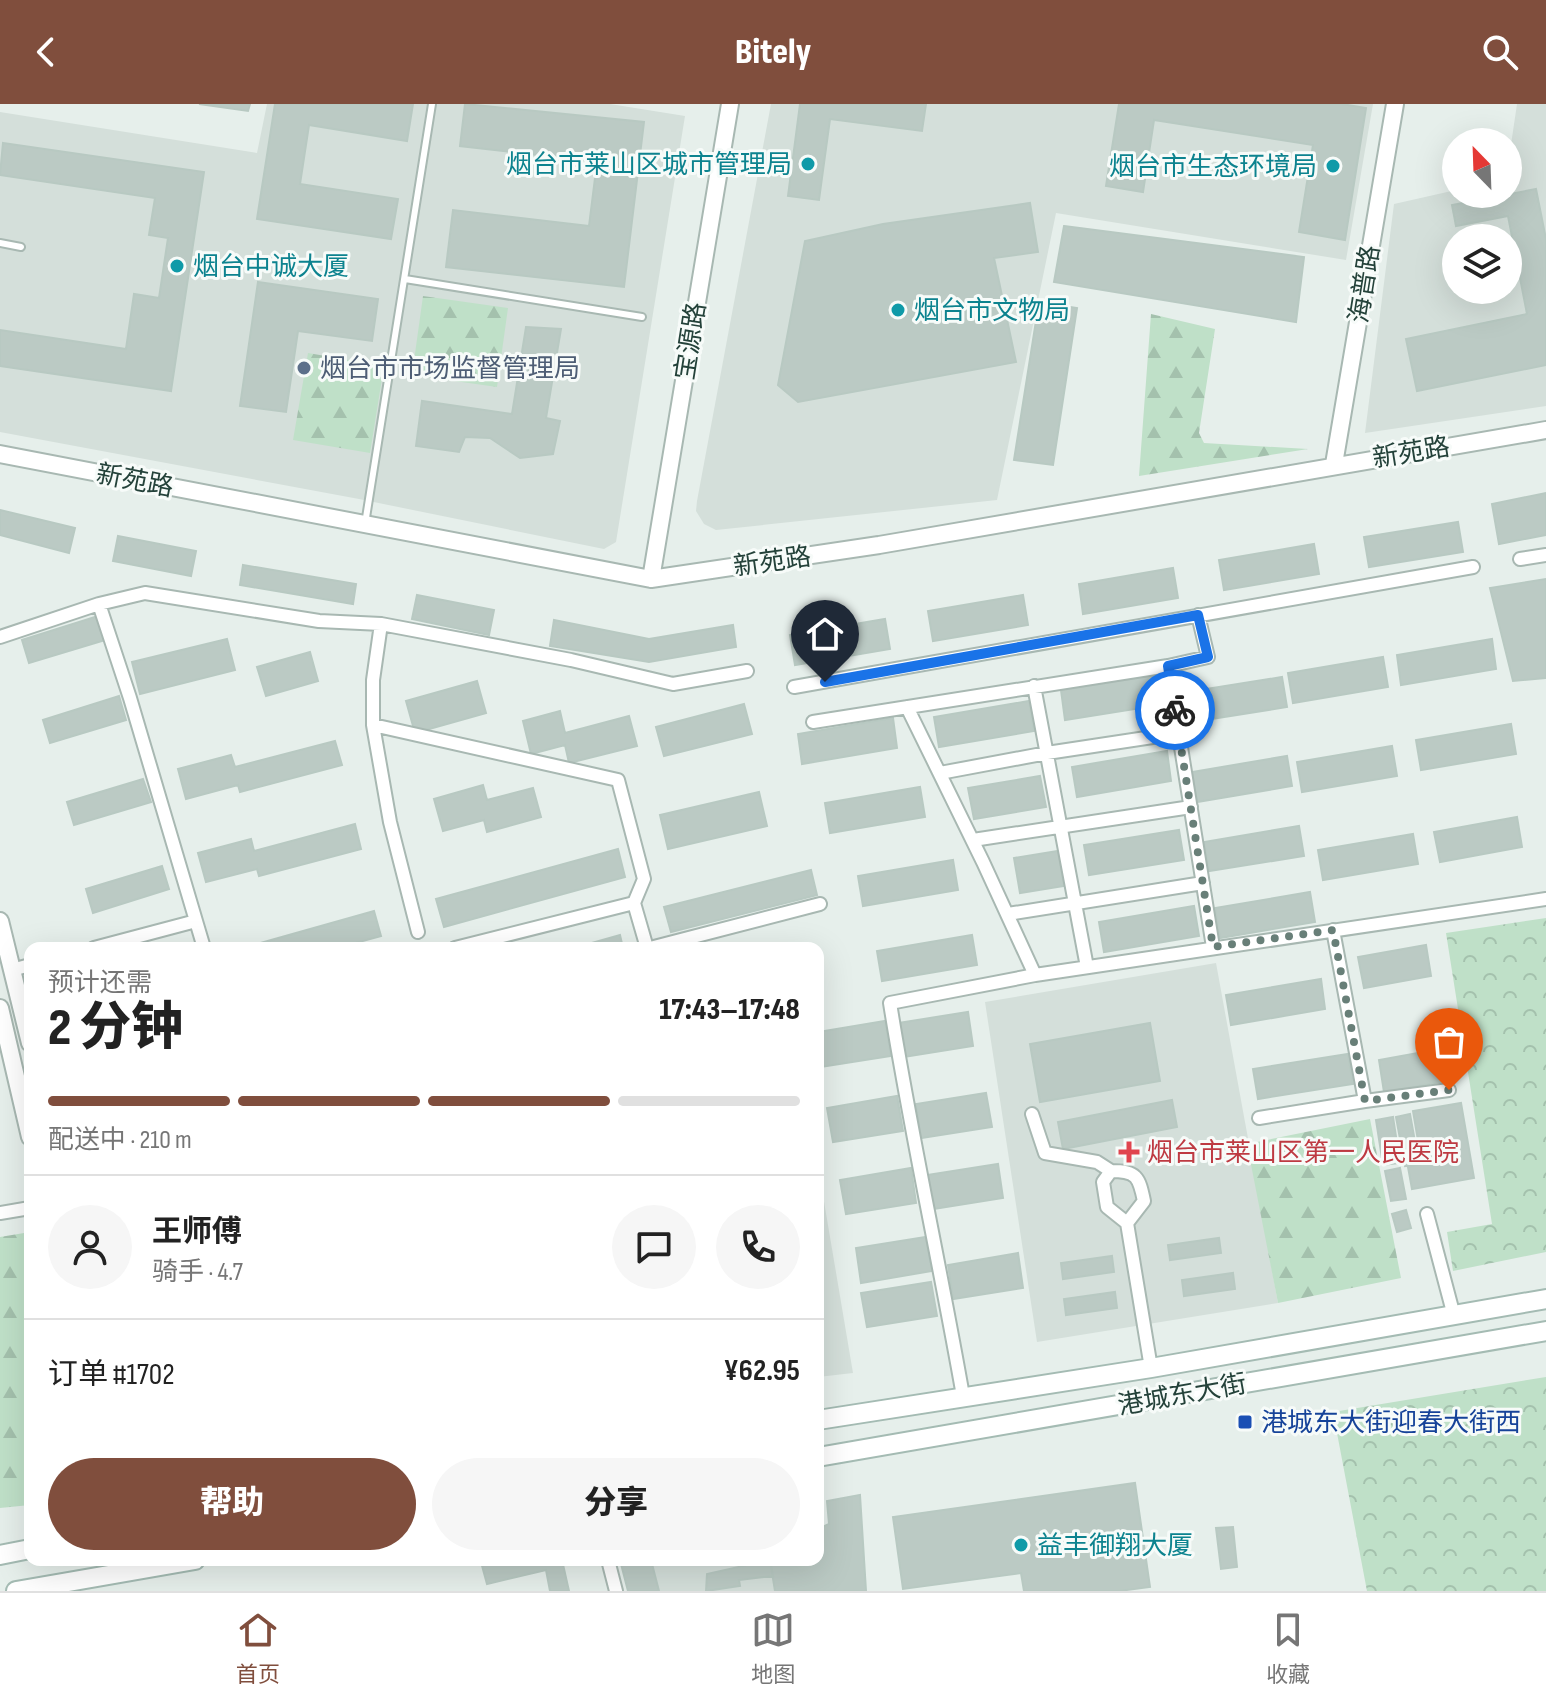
<!DOCTYPE html>
<html lang="zh">
<head>
<meta charset="utf-8">
<style>
	:root { --surface:#fff; --page:#f6f6f6; --text:#222; --muted:#767676; --line:#e0e0e0; --accent:#804e3d }
	body { margin:0; font-family:"Sofia Sans Condensed","Noto Sans SC",sans-serif; background:var(--page); color:var(--text); height:100vh; display:flex; flex-direction:column; font-size:30px; white-space:nowrap }
	* { box-sizing:border-box; margin:0 }
	p { font-size:26px; color:var(--muted) }
	.icon { flex:none; width:44px; height:44px; fill:none; stroke:currentColor; stroke-width:2; stroke-linecap:round; stroke-linejoin:round }
	.map { position:relative; flex:1; overflow:hidden }
	.details { position:absolute; left:24px; top:838px; width:800px; height:624px; display:flex; flex-direction:column; background:var(--surface); border-radius:16px; box-shadow:0 8px 32px #0002 }
	.details>* { flex:none }
	.needle { width:52px; rotate:337deg }
	.controls { position:absolute; left:1442px; top:24px; display:grid; gap:16px }
	.controls a { display:grid; place-items:center; width:80px; height:80px; border-radius:50%; background:var(--surface); box-shadow:0 8px 32px #0002; font-size:40px }
	.pin { position:absolute; display:grid; place-items:center; width:68px; height:68px; color:#fff; margin:-82px -34px; border-radius:50% 50% 50% 0; rotate:-45deg; box-shadow:0 0 8px #0007 }
	.pin .icon { rotate:45deg }
	.courier { position:absolute; display:grid; place-items:center; width:80px; height:80px; margin:-40px; border:6px solid #1a73e8; border-radius:50%; background:#fff; color:#222; box-shadow:0 2px 10px #0007 }
	.overview em { font-style:normal; font-weight:800 }
	.overview div { display:flex; flex-direction:column-reverse }
	.overview { display:flex; align-items:center; justify-content:space-between; height:136px; padding:0 24px }
	h1 { font-size:52px; font-weight:800; line-height:60px }
	.bar { display:grid; grid-template-columns:repeat(4,1fr); gap:12px 8px; align-content:center; height:96px; padding:0 24px }
	.bar i { height:10px; border-radius:6px; background:var(--line) }
	.bar .on { background:var(--accent) }
	.bar p { grid-column:span 4 }
	.line { display:flex; align-items:center; gap:20px; padding:0 24px; border-top:2px solid var(--line) }
	.line div { flex:1 }
	.round { display:grid; place-items:center; flex:none; width:84px; height:84px; border-radius:42px; background:var(--page) }
	.action { display:flex; gap:16px; margin-top:auto; padding:16px 24px }
	.action a { flex:1; height:92px; border-radius:48px; background:var(--accent); color:#fff; font-size:32px; font-weight:800; line-height:92px; text-align:center }
	.action a+a { background:var(--page); color:var(--text) }
	header { display:flex; justify-content:space-between; align-items:center; height:104px; padding:0 24px; background:var(--accent); color:#fff; font-size:36px; font-weight:800 }
	.dock { display:flex; justify-content:space-around; align-items:center; height:112px; border-top:2px solid var(--line); background:var(--surface); font-size:22px; color:var(--muted) }
	.dock a { display:grid; justify-items:center; gap:4px }
	.dock .on { color:var(--accent) }
	.map>svg:first-child { display:block }
</style>
</head>
<body>
<header><svg class="icon" aria-label="back" viewBox="0 0 24 24"><path d="M15 5l-7 7 7 7"/></svg>Bitely<svg class="icon" aria-label="search" viewBox="0 0 24 24"><circle cx="10" cy="10" r="6"/><path d="M15 15l6 6"/></svg></header>
<div class="map">
<svg width="1546" height="1487" viewBox="0 0 1546 1487">
	<defs>
		<pattern id="forest-firs" width="22" height="20" patternUnits="userSpaceOnUse" patternTransform="scale(2)"><rect width="22" height="20" fill="#bfe0c8"/><path d="M5 1l3.5 6h-7zM16 11l3.5 6h-7z" fill="#a4c1ad"/></pattern>
		<pattern id="park-crowns" width="20" height="18" patternUnits="userSpaceOnUse" patternTransform="scale(2)"><rect width="20" height="18" fill="#bfe0c8"/><path d="M2 6a3 3 0 1 1 6 0M12 15a3 3 0 1 1 6 0" fill="none" stroke="#a4c1ad"/></pattern>
	</defs>
	<rect width="100%" height="100%" fill="#e6efeb"/>
	<path fill="#d4dfda" fill-rule="evenodd" d="M267 0H610L685 12 616 438 604 445 359 395 0 328V8L257 49Z
		M771 0H1373L1346 156 1056 109 997 396 716 426 704 420 696 407 697 397Z
		M1517 0H1546V302L1365 329 1394 100 1456 86V90H1508V61ZM1456 134H1508V186H1456Z
		M1216 859 1278 1199 1037 1238 985 898Z
		M818 1062 853 1269 818 1273Z
		M620 1456H770L775 1487H628Z"/>
	<path fill="url(#forest-firs)" d="M423 192 508 204 497 283 412 271Z
		M1151 210 1215 225 1199 329 1204 339 1308 345 1139 372Z
		M308 249 384 262 370 349 293 336Z
		M1370 1015 1401 1174 1278 1199 1247 1040Z
		M30 1128V1401L0 1404V1133Z"/>
	<path fill="url(#park-crowns)" d="M1546 814V1148L1453 1167 1447 1128 1492 1120 1446 829Z
		M1546 1273V1487H1367L1333 1308Z"/>
	<path fill="#bbcac4" stroke="#b8c9c2" stroke-width="2" d="M199 0H250L248 7Z
		M275 0H413L407 37 309 21 300 80 398 95 391 135 257 115Z
		M465 0 644 18 624 183 446 163 453 106 589 122 597 58 460 42Z
		M800 0H926L922 27 830 15 819 96 788 92Z
		M1119 0H1342L1366 4 1345 136 1299 128 1313 41 1154 16 1143 88 1106 82Z
		M3 39 204 68 171 287 0 262V226L126 245 134 190 159 194 168 134 149 131 155 94 0 71Z
		M1536 85 1546 135V261L1417 287 1406 235 1527 210 1508 112 1456 122 1452 101Z
		M1030 99 1038 148 994 154 1016 258 798 298 778 281 805 137 883 120Z
		M1064 122 1304 153 1296 218 1054 178Z
		M258 178 378 195 372 237 298 227 286 308 240 302Z
		M1039 198 1077 204 1053 361 1014 356Z
		M526 223 561 225 546 314 560 317 553 350 520 354 490 334 465 333 459 348 416 342 422 297 512 310Z
		M1546 389V431L1499 440 1492 400Z
		M0 406 75 424 69 449 0 431Z
		M1458 418 1463 448 1369 463 1364 433Z
		M118 432 196 447 191 472 113 457Z
		M1314 440 1319 470 1224 486 1219 456Z
		M243 461 356 480 353 500 240 481Z
		M1173 464 1178 494 1083 510 1079 480Z
		M1546 475V574L1513 577 1490 484Z
		M417 491 494 506 489 531 412 515Z
		M1023 491 1028 521 933 537 928 507Z
		M98 512 105 536 29 559 22 536Z
		M885 515 890 545 795 561 790 531Z
		M554 516 649 535 733 521 736 543 649 558 550 542Z
		M227 535 235 566 140 590 132 558Z
		M1492 535 1496 565 1401 581 1397 551Z
		M310 548 318 577 266 592 257 563Z
		M1383 553 1388 583 1293 599 1288 569Z
		M1155 571 1160 601 1065 616 1061 586Z
		M1282 573 1287 603 1192 618 1187 588Z
		M477 577 486 609 415 629 406 597Z
		M119 592 126 616 50 639 43 616Z
		M1029 597 1034 627 939 643 934 613Z
		M744 600 752 630 664 652 656 623Z
		M560 607 565 629 629 612 637 642 569 659 565 641 531 650 523 617Z
		M893 614 897 644 802 660 798 630Z
		M1511 620 1516 650 1421 666 1416 636Z
		M335 637 342 661 240 688 238 681 186 695 178 665 231 651 235 663Z
		M1392 642 1397 672 1302 688 1297 658Z
		M1167 647 1171 677 1077 693 1072 663Z
		M1287 652 1292 682 1197 698 1192 668Z
		M1040 672 1046 703 974 715 968 684Z
		M143 675 151 698 74 721 67 698Z
		M483 681 487 696 533 684 541 713 487 728 484 716 443 727 434 695Z
		M920 683 925 713 830 729 825 699Z
		M759 688 767 722 668 745 660 711Z
		M1517 713 1522 743 1440 758 1434 728Z
		M355 720 361 745 259 772 257 765 206 778 198 749 251 735 254 747Z
		M1299 722 1304 752 1209 767 1204 738Z
		M1179 726 1184 756 1089 771 1084 741Z
		M1413 730 1418 760 1323 776 1318 746Z
		M618 745 625 773 444 823 436 795Z
		M1058 747 1064 782 1020 789 1014 754Z
		M953 756 958 786 863 802 858 772Z
		M162 762 169 785 93 809 86 785Z
		M811 766 817 791 671 828 664 803Z
		M1310 788 1315 818 1220 834 1215 804Z
		M1194 802 1199 832 1104 848 1099 818Z
		M374 807 381 832 337 844H243Z
		M620 831 623 844H574Z
		M972 831 977 861 882 877 877 847Z
		M1426 841 1431 872 1364 884 1358 853Z
		M1321 875 1325 905 1231 921 1226 891Z
		M968 908 973 942 903 953 898 919Z
		M885 917 891 952 820 963 818 928Z
		M1150 919 1160 977 1040 998 1030 940Z
		M1446 944 1452 976 1384 988 1379 956Z
		M1348 950 1353 980 1258 995 1253 965Z
		M986 989 992 1023 921 1034 916 1000Z
		M897 992 903 1027 833 1038 827 1004Z
		M1172 996 1177 1023 1063 1045 1058 1018Z
		M1461 999 1474 1074 1412 1085 1408 1063 1422 1060 1413 1007Z
		M1410 1010 1419 1060 1405 1062 1396 1013Z
		M1393 1013 1400 1059 1383 1061 1376 1016Z
		M998 1060 1003 1094 933 1105 927 1071Z
		M911 1064 916 1099 846 1110 840 1076Z
		M1400 1064 1406 1095 1391 1097 1385 1067Z
		M1406 1106 1411 1124 1397 1128 1392 1110Z
		M926 1133 932 1167 861 1179 856 1144Z
		M1219 1134 1221 1149 1170 1156 1168 1141Z
		M1018 1149 1023 1184 953 1195 948 1161Z
		M1112 1152 1114 1168 1063 1175 1061 1159Z
		M1233 1169 1235 1185 1184 1192 1182 1176Z
		M931 1178 937 1212 867 1223 861 1189Z
		M1115 1188 1117 1204 1066 1211 1064 1195Z
		M1135 1379 1150 1483 1119 1487H1024L1021 1469 903 1485 893 1413Z
		M860 1391 866 1487H775L770 1456H818V1425L829 1420 827 1397Z
		M1233 1423 1237 1463 1221 1465 1216 1424Z
		M490 1456H562L569 1487H550L546 1466 487 1480 481 1458Z
		M620 1456H651L659 1487H628Z
		M770 1456 773 1472 739 1476 740 1482 706 1487 707 1470Z"/>
	<g fill="none" stroke-linecap="round" stroke-linejoin="round">
		<g stroke="#a8b8b2" stroke-width="10">
			<path id="service" d="M0 139 21 143
				M405 175 642 213
				M365 420 432 0"/>
		</g>
		<g stroke="#a8b8b2" stroke-width="16">
			<path id="minor" d="M1520 455 1546 451
				M99 500 130 594 204 844
				M381 520 373 576V621L390 718 418 828
				M0 533 99 500 145 489 319 517 381 520 571 556 673 580 747 567
				M1168 562 1213 843
				M1034 582 1087 863
				M794 583 1473 463
				M907 603 983 758 1035 871
				M813 618 1168 562 1208 553 1198 511
				M373 621 618 676 644 775 634 799 647 844
				M940 669 1047 649 1179 629
				M973 736 1191 703
				M1008 810 1203 779
				M94 844 196 817
				M455 844 634 799
				M650 844 820 800
				M12 866 30 861
				M1365 997 1449 986
				M1032 1010 1045 1049 1097 1058 1111 1067
				M1259 1014 1365 997 1333 826
				M0 1109 30 1104
				M1427 1110 1454 1212
				M1127 1119 1144 1097C1139 1073 1137 1067 1111 1067L1103 1078 1107 1103 1127 1119 1151 1264
				M963 1292C940 1161 911 1031 890 899L1035 871 1546 795
				M608 1456 616 1487"/>
		</g>
		<g stroke="#a8b8b2" stroke-width="20">
			<path id="tertiary" d="M0 350 651 475 879 441 1546 326
				M1334 360 1395 0
				M651 475 730 0
				M0 817 30 939
				M0 904 30 1033"/>
		</g>
		<g stroke="#a4bbb3" stroke-width="22">
			<path id="secondary" d="M818 1316 1151 1264 1546 1195
				M818 1353 1546 1227
				M0 1451 30 1445
				M16 1487 195 1456"/>
		</g>
		<use href="#service" stroke="#fff" stroke-width="6"/>
		<use href="#minor" stroke="#fff" stroke-width="12"/>
		<use href="#tertiary" stroke="#fff" stroke-width="16"/>
		<use href="#secondary" stroke="#fff" stroke-width="18"/>
	</g>
	<g fill="none" stroke-linecap="round" stroke-linejoin="round">
		<path stroke="#687f78" stroke-width="8" stroke-dasharray="0 14.4" d="M1175 606 1213 843 1333 826 1365 997 1449 986"/>
		<path stroke="#1a73e8" stroke-width="10" d="M825 578 1198 511 1208 553 1168 562 1175 606"/>
	</g>
	<g fill="#0f9aa8" stroke="#f7fbf9" stroke-width="3">
		<circle cx="808" cy="60" r="8"/>
		<circle cx="1333" cy="62" r="8"/>
		<circle cx="177" cy="162" r="8"/>
		<circle cx="898" cy="206" r="8"/>
		<circle cx="1021" cy="1441" r="8"/>
	</g>
	<circle fill="#5c6f8a" stroke="#f7fbf9" stroke-width="3" cx="304" cy="264" r="8"/>
	<path fill="#e0444e" stroke="#f7fbf9" stroke-width="3" d="M1125 1036h8v8h8v8h-8v8h-8v-8h-8v-8h8z"/>
	<rect fill="#1a4fb4" stroke="#f7fbf9" stroke-width="3" x="1237" y="1310" width="16" height="16" rx="4"/>
	<g text-anchor="middle" stroke-width="6" stroke-linejoin="round" paint-order="stroke">
		<g font-size="26" fill="#0d838f" stroke="#f7fbf9" text-anchor="start">
			<text x="792" y="69" text-anchor="end">烟台市莱山区城市管理局</text>
			<text x="1317" y="71" text-anchor="end">烟台市生态环境局</text>
			<text x="193" y="171">烟台中诚大厦</text>
			<text x="914" y="215">烟台市文物局</text>
			<text x="1037" y="1450">益丰御翔大厦</text>
		</g>
		<g font-size="26" fill="#24423a" stroke="#f7fbf9">
			<text transform="translate(1364 180) rotate(-81)" y="9">海普路</text>
			<text transform="translate(690 237) rotate(-81)" y="9">宝源路</text>
			<text transform="translate(1411 348) rotate(-9)" y="9">新苑路</text>
			<text transform="translate(135 376) rotate(11)" y="9">新苑路</text>
			<text transform="translate(772 457) rotate(-8)" y="9">新苑路</text>
			<text transform="translate(1182 1290) rotate(-10)" y="9">港城东大街</text>
		</g>
		<g font-size="26" fill="#4e5e75" stroke="#f7fbf9" text-anchor="start">
			<text x="320" y="273">烟台市市场监督管理局</text>
		</g>
		<g font-size="26" fill="#be3a42" stroke="#f7fbf9" text-anchor="start">
			<text x="1147" y="1057">烟台市莱山区第一人民医院</text>
		</g>
		<g font-size="26" fill="#164399" stroke="#f7fbf9" text-anchor="start">
			<text x="1261" y="1327">港城东大街迎春大街西</text>
		</g>
	</g>
</svg>
<div class="controls">
<a><svg class="needle" viewBox="-14 -14 28 28"><path d="M0-13l5 13h-10z" fill="#e53935"/><path d="M0 13l5-13h-10z" fill="#767676"/></svg></a>
<a><svg class="icon" aria-label="layers" viewBox="0 0 24 24"><path d="M12 4l9 5-9 5-9-5zM3 14l9 5 9-5"/></svg></a>
</div>
<div class="pin" style="left:1449px;top:986px;background:#ea580c"><svg class="icon" aria-label="bag" viewBox="0 0 24 24"><path d="M5 8h14l-1 12H6zM9 8a3 3 0 0 1 6 0"/></svg></div>
<div class="pin" style="left:825px;top:578px;background:#1f2937"><svg class="icon" aria-label="home" viewBox="0 0 24 24"><path d="M3 11l9-7 9 7M6 9v11h12V9"/></svg></div>
<div class="courier" style="left:1175px;top:606px"><svg class="icon" aria-label="bike" viewBox="0 0 24 24"><circle cx="6" cy="16" r="4"/><circle cx="18" cy="16" r="4"/><path d="M6 16l4-8h5l3 8M10 8l3 8H6M13 5h3"/></svg></div>
<section class="details">
<div class="overview"><div><h1>2 分钟</h1><p>预计还需</p></div><em>17:43–17:48</em></div>
<div class="bar"><i class="on"></i><i class="on"></i><i class="on"></i><i></i><p>配送中 · 210 m</p></div>
<div class="line" style="height:144px"><a class="round"><svg class="icon" aria-label="person" viewBox="0 0 24 24"><circle cx="12" cy="8" r="4"/><path d="M4 21q1-7 8-7t8 7"/></svg></a><div><b>王师傅</b><p>骑手 · 4.7</p></div><a class="round"><svg class="icon" aria-label="chat" viewBox="0 0 24 24"><path d="M4 5h16v11H9l-5 4z"/></svg></a><a class="round"><svg class="icon" aria-label="phone" viewBox="0 0 24 24"><path d="M5 4h4l2 5-3 2q2 4 5 5l2-3 5 2v4C11 20 4 13 5 4z"/></svg></a></div>
<div class="line" style="height:104px"><div>订单 #1702</div><b>¥62.95</b></div>
<div class="action"><a>帮助</a><a>分享</a></div>
</section>
</div>
<nav class="dock">
<a class="on"><svg class="icon" aria-label="home" viewBox="0 0 24 24"><path d="M3 11l9-7 9 7M6 9v11h12V9"/></svg>首页</a>
<a><svg class="icon" aria-label="map" viewBox="0 0 24 24"><path d="M3 6l6-2 6 2 6-2v14l-6 2-6-2-6 2zM9 4v14M15 6v14"/></svg>地图</a>
<a><svg class="icon" aria-label="saved" viewBox="0 0 24 24"><path d="M7 4h10v16l-5-4-5 4z"/></svg>收藏</a>
</nav>
</body>
</html>
